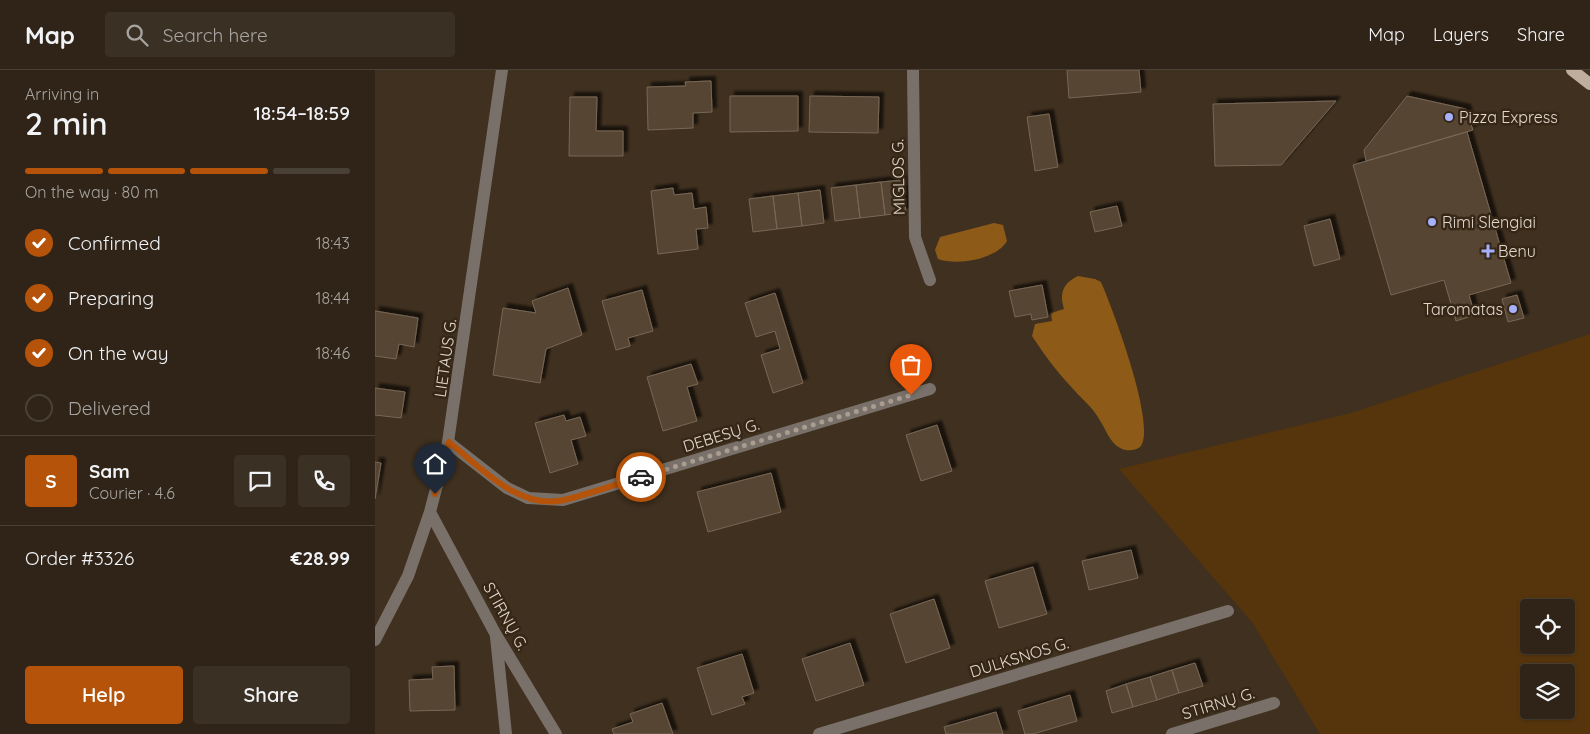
<!DOCTYPE html>
<html lang="en">
<head>
<meta charset="utf-8">
<style>
	:root { --surface:#2f2417; --page:#3b3024; --text:#f1f3f6; --muted:#a7a4a1; --line:#4a4136; --accent:#b45309 }
	body { margin:0; font-family:Quicksand,sans-serif; background:var(--page); color:var(--text); height:100vh; display:flex; flex-direction:column; font-size:19px; white-space:nowrap }
	* { box-sizing:border-box; margin:0 }
	p { font-size:16px; color:var(--muted) }
	.icon { flex:none; width:28px; height:28px; fill:none; stroke:currentColor; stroke-width:2; stroke-linecap:round; stroke-linejoin:round }
	.map { position:relative; flex:1; overflow:hidden }
	.panel { display:flex; flex-direction:column; background:var(--surface); width:375px }
	.panel>* { flex:none }
	.tools { position:absolute; left:1145px; top:529px; display:grid; gap:10px }
	.tools a { display:grid; place-items:center; width:55px; height:55px; border-radius:5px; background:var(--surface); box-shadow:0 1px 4px #0004,0 0 0 1px var(--line); font-size:25px }
	.pin { position:absolute; display:grid; place-items:center; width:42px; height:42px; color:#fff; margin:-51px -21px; border-radius:50% 50% 50% 0; rotate:-45deg; box-shadow:0 0 5px #0007 }
	.pin .icon { rotate:45deg }
	.courier { position:absolute; display:grid; place-items:center; width:50px; height:50px; margin:-25px; border:4px solid #b45309; border-radius:50%; background:#fff; color:#222; box-shadow:0 1px 6px #0007 }
	.summary em { font-style:normal; font-weight:600 }
	.summary div { display:flex; flex-direction:column-reverse }
	.summary { display:flex; align-items:center; justify-content:space-between; height:85px; padding:0 25px }
	h1 { font-size:32px; font-weight:600; line-height:38px }
	.bar { display:grid; grid-template-columns:repeat(4,1fr); gap:8px 5px; align-content:center; height:60px; padding:0 25px }
	.bar i { height:6px; border-radius:4px; background:var(--line) }
	.bar .active { background:var(--accent) }
	.bar p { grid-column:span 4 }
	.line { display:flex; align-items:center; gap:12px; padding:0 25px; border-top:1px solid var(--line) }
	.line div { flex:1 }
	.round { display:grid; place-items:center; flex:none; width:52px; height:52px; border-radius:5px; background:var(--page) }
	ol { padding:0 25px; list-style:none }
	li { display:flex; align-items:center; gap:15px; height:55px }
	li p { margin-inline-start:auto }
	li .icon { padding:5px; border-radius:50%; background:var(--accent); color:#fff; stroke-width:4 }
	li:last-child { color:var(--muted) }
	li i { width:28px; height:28px; border:2px solid var(--line); border-radius:50% }
	.button { display:flex; gap:10px; margin-top:auto; padding:10px 25px }
	.button a { flex:1; height:58px; border-radius:5px; background:var(--accent); color:#fff; font-size:20px; font-weight:600; line-height:58px; text-align:center }
	.button a+a { background:var(--page); color:var(--text) }
	header { display:flex; align-items:center; gap:30px; box-sizing:border-box; height:70px; padding:0 25px; background:var(--surface); border-bottom:1px solid var(--line) }
	header strong { font-size:24px }
	nav { display:flex; gap:28px; margin-inline-start:auto; font-size:18px }
	.search { width:350px; height:45px; background:var(--page); display:flex; align-items:center; gap:12px; box-sizing:border-box; padding:0 18px; border-radius:5px; color:var(--muted); font-size:19px }
	main { display:flex; flex:1; min-height:0 }
	.map>svg:first-child { display:block }
</style>
</head>
<body>
<header>
<strong>Map</strong>
<div class="search"><svg class="icon" aria-label="search" viewBox="0 0 24 24"><circle cx="10" cy="10" r="6"/><path d="M15 15l6 6"/></svg>Search here</div>
<nav><a>Map</a><a>Layers</a><a>Share</a></nav>
</header>
<main>
<section class="panel">
<div class="summary"><div><h1>2 min</h1><p>Arriving in</p></div><em>18:54–18:59</em></div>
<div class="bar"><i class="active"></i><i class="active"></i><i class="active"></i><i></i><p>On the way · 80 m</p></div>
<ol>
<li><svg class="icon" aria-label="check" viewBox="0 0 24 24"><path d="M5 12l5 5 9-10"/></svg>Confirmed<p>18:43</p></li>
<li><svg class="icon" aria-label="check" viewBox="0 0 24 24"><path d="M5 12l5 5 9-10"/></svg>Preparing<p>18:44</p></li>
<li><svg class="icon" aria-label="check" viewBox="0 0 24 24"><path d="M5 12l5 5 9-10"/></svg>On the way<p>18:46</p></li>
<li><i></i>Delivered</li>
</ol>
<div class="line" style="height:90px"><b class="round" style="background:var(--accent);color:#fff">S</b><div><b>Sam</b><p>Courier · 4.6</p></div><a class="round"><svg class="icon" aria-label="chat" viewBox="0 0 24 24"><path d="M4 5h16v11H9l-5 4z"/></svg></a><a class="round"><svg class="icon" aria-label="phone" viewBox="0 0 24 24"><path d="M5 4h4l2 5-3 2q2 4 5 5l2-3 5 2v4C11 20 4 13 5 4z"/></svg></a></div>
<div class="line" style="height:65px"><div>Order #3326</div><b>€28.99</b></div>
<div class="button"><a>Help</a><a>Share</a></div>
</section>
<div class="map">
<svg width="1215" height="664" viewBox="0 0 1215 664">
	<defs>
		<filter id="shadow"><feDropShadow dx="4.5" dy="-4.5" stdDeviation="1" flood-color="#0009"/></filter>
	</defs>
	<rect width="100%" height="100%" fill="#3f301f"/>
	<path fill="#56350c" fill-rule="evenodd" d="M1215 264V664H945L877 552 744 399 976 343ZM1154 538H1191V575H1154ZM1154 602H1191V640H1154Z"/>
	<path fill="#8d5a17" d="M619 153 628 155 632 171C622 189 583 196 563 189L560 180 565 167Z
		M703 206 720 209 726 212C737 237 783 358 765 377 760 381 752 381 747 379 734 373 731 359 724 349 718 338 707 329 699 320 683 303 670 286 657 266L660 254 677 251 676 243 689 239C684 223 688 213 703 206Z"/>
	<path fill="#543" stroke="#786755" filter="url(#shadow)" d="M692 0H764L766 22 694 28Z
		M336 11 337 42 318 43V58L273 60 272 17 311 16 310 12Z
		M355 26H423V61L355 62Z
		M435 26 504 27 503 63 434 62Z
		M1032 26 1091 39 1098 60 991 91 989 80Z
		M195 27H222L221 61H248V86H194Z
		M961 31 906 95 840 96 838 34Z
		M674 44 683 97 660 101 652 47Z
		M1092 62 1136 213 1094 225 1100 245 1081 251 1069 210 1016 225 978 95Z
		M527 110 531 142 510 145 506 112Z
		M506 112 510 145 485 148 481 115Z
		M481 115 485 148 460 151 456 118Z
		M298 118 299 125 317 123 319 139 331 137 333 158 321 159 323 179 283 184 276 121Z
		M445 120 449 153 427 156 423 123Z
		M423 123 427 156 402 159 398 126Z
		M398 126 402 159 378 162 374 129Z
		M742 136 747 156 720 162 715 142Z
		M955 149 965 189 939 196 929 156Z
		M667 215 673 247 657 250 656 244 640 247 634 221Z
		M193 218 207 265 171 279 165 313 118 305 128 238 161 243 157 231Z
		M267 220 278 261 253 268 255 276 241 280 227 231Z
		M400 223 428 313 398 323 386 285 405 279 400 261 381 267 370 233Z
		M1142 225 1149 248 1133 252 1127 229Z
		M0 241 43 248 39 277 24 274 21 289 0 286Z
		M316 294 323 314 312 317 322 351 288 361 272 307Z
		M0 318 30 322 26 348 0 345Z
		M189 345 191 351 205 347 211 366 196 370 203 394 175 403 160 353Z
		M562 355 577 401 546 411 531 365Z
		M0 392 6 393 0 429Z
		M396 403 406 442 333 462 322 422Z
		M756 480 763 508 714 520 707 491Z
		M658 497 672 544 624 558 610 511Z
		M559 529 575 578 531 593 515 544Z
		M475 573 489 615 441 631 427 589Z
		M367 584 379 623 367 627 370 634 337 645 322 598Z
		M820 593 828 616 804 623 797 600Z
		M79 596 80 640 35 641 34 610 58 609 57 597Z
		M797 600 804 623 782 630 775 607Z
		M775 607 782 630 758 637 751 614Z
		M751 614 758 637 737 643 731 621Z
		M695 625 702 651 658 664H650L643 641Z
		M287 633 298 664H239L237 659 258 652 255 644Z
		M621 642 628 664H571L569 657Z"/>
	<g fill="none" stroke-linecap="round" stroke-linejoin="round">
		<path stroke="#797169" stroke-width="12" d="M538 0 540 167 555 210
			M73 372 132 418 153 428 188 430 555 319
			M55 442 120 563 181 664
			M121 567 131 664
			M0 570 33 506 55 442 73 372 127 0
			M444 664 853 541
			M797 664 899 633"/>
		<path stroke="#bfae9e" stroke-width="12" d="M1197 0 1215 14"/>
	</g>
	<g fill="none" stroke-linecap="round" stroke-linejoin="round">
		<path stroke="#a89d90" stroke-width="5" stroke-dasharray="0 9" d="M266 407 536 325"/>
		<path stroke="#b45309" stroke-width="6" d="M60 424 74 372C106 398 144 440 189 430 215 424 241 414 266 407"/>
	</g>
	<g fill="#a6b1fc" stroke="#352616" stroke-width="2">
		<circle cx="1074" cy="47" r="5"/>
		<circle cx="1057" cy="152" r="5"/>
		<path d="M1110.5 173.5h5v5h5v5h-5v5h-5v-5h-5v-5h5z"/>
		<circle cx="1138" cy="239" r="5"/>
	</g>
	<g text-anchor="middle" stroke-width="5" stroke-linejoin="round" paint-order="stroke">
		<g font-size="16" fill="#e1d7cd" stroke="#352616" text-anchor="start">
			<text x="1084" y="53">Pizza Express</text>
			<text x="1067" y="158">Rimi Slengiai</text>
			<text x="1123" y="187">Benu</text>
			<text x="1128" y="245" text-anchor="end">Taromatas</text>
		</g>
		<g font-size="16" fill="#e1d7cd" stroke="#352616">
			<text transform="translate(523 107) rotate(-91)" y="6">MIGLOS G.</text>
			<text transform="translate(70 288) rotate(-82)" y="6">LIETAUS G.</text>
			<text transform="translate(346 365) rotate(-17)" y="6">DEBESŲ G.</text>
			<text transform="translate(131 546) rotate(61)" y="6">STIRNŲ G.</text>
			<text transform="translate(644 587) rotate(-17)" y="6">DULKSNOS G.</text>
			<text transform="translate(843 633) rotate(-17)" y="6">STIRNŲ G.</text>
		</g>
	</g>
</svg>
<div class="tools">
<a><svg class="icon" aria-label="locate" viewBox="0 0 24 24"><circle cx="12" cy="12" r="6"/><path d="M12 2v4M12 18v4M2 12h4M18 12h4"/></svg></a>
<a><svg class="icon" aria-label="layers" viewBox="0 0 24 24"><path d="M12 4l9 5-9 5-9-5zM3 14l9 5 9-5"/></svg></a>
</div>
<div class="pin" style="left:536px;top:325px;background:#ea580c"><svg class="icon" aria-label="bag" viewBox="0 0 24 24"><path d="M5 8h14l-1 12H6zM9 8a3 3 0 0 1 6 0"/></svg></div>
<div class="pin" style="left:60px;top:424px;background:#1f2937"><svg class="icon" aria-label="home" viewBox="0 0 24 24"><path d="M3 11l9-7 9 7M6 9v11h12V9"/></svg></div>
<div class="courier" style="left:266px;top:407px"><svg class="icon" aria-label="car" viewBox="0 0 24 24"><path d="M5 17H2v-5l4-1 3-4h7l3 4 3 1v5h-3M9 17h6M6 11h13"/><circle cx="7" cy="17" r="2"/><circle cx="17" cy="17" r="2"/></svg></div>
</div>
</main>
</body>
</html>
